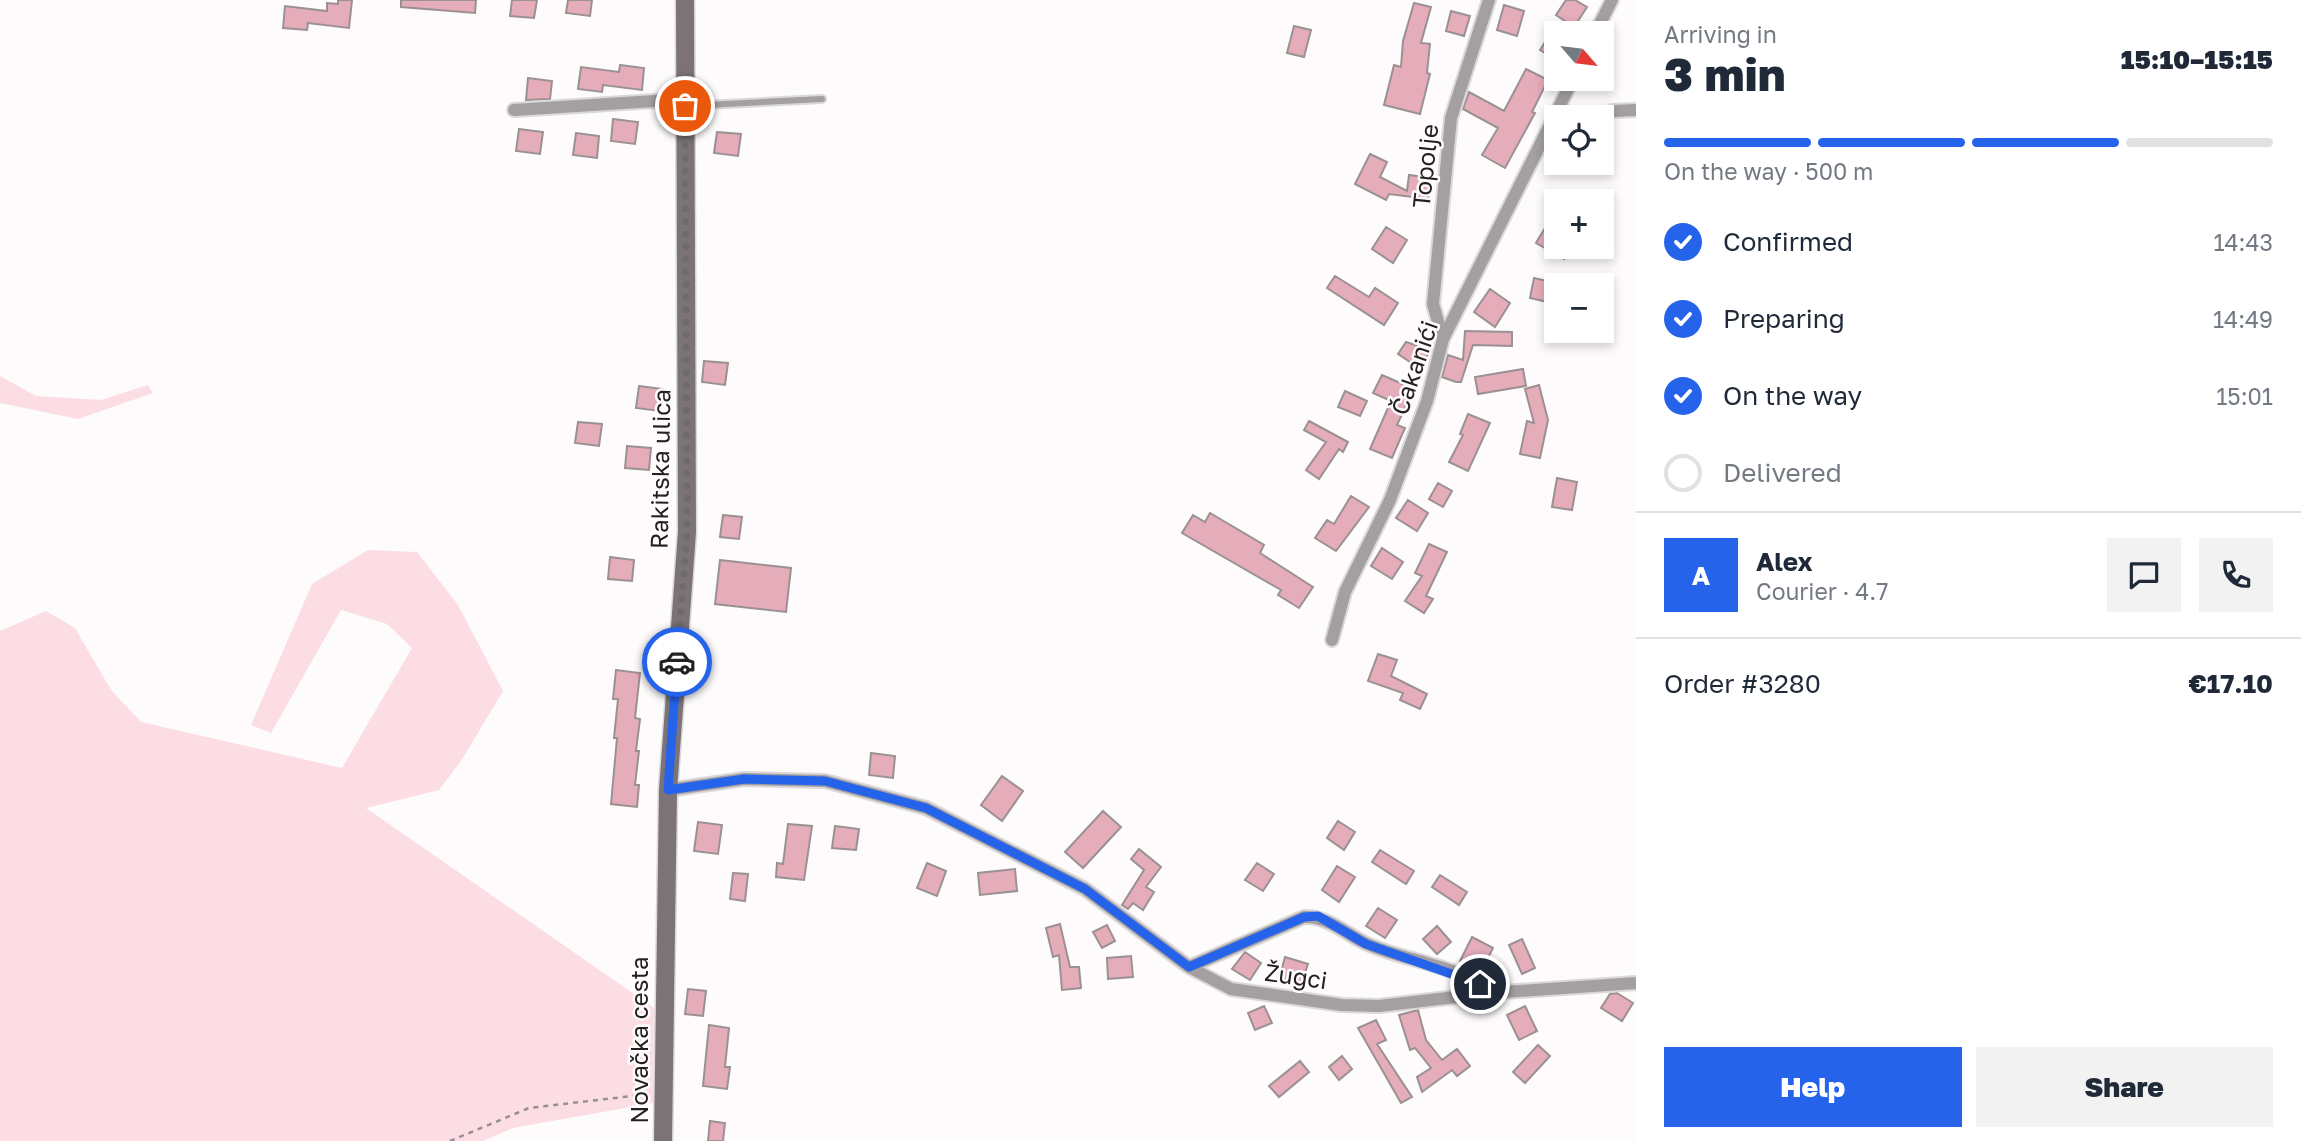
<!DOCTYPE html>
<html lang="en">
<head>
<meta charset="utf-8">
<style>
	:root { --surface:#fff; --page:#f2f2f3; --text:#1f2937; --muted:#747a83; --line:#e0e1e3; --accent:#2563eb }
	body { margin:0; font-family:"Golos Text",sans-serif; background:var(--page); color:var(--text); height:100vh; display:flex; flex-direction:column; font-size:26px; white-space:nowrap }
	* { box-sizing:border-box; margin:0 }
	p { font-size:23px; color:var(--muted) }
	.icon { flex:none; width:38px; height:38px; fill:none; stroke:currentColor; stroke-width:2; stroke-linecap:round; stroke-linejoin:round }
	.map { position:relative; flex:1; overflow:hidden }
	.side { display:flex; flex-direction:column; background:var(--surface); width:665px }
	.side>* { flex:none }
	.needle { width:46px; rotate:118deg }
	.controls { position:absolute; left:1544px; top:21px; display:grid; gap:14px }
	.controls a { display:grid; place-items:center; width:70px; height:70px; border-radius:0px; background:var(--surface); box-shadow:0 4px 10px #0003; font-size:35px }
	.pin { position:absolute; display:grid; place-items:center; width:60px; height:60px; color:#fff; margin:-30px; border:4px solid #fff; border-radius:50%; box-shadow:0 2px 7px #0007 }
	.courier { position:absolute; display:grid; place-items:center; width:70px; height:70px; margin:-35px; border:5px solid #2563eb; border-radius:50%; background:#fff; color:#222; box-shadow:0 2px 9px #0007 }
	.summary em { font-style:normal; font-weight:800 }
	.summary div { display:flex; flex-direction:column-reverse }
	.summary { display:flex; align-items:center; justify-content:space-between; height:119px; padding:0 28px }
	h1 { font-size:46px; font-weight:800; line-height:52px }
	.bar { display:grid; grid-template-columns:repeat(4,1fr); gap:10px 7px; align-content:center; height:84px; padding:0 28px }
	.bar i { height:9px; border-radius:5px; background:var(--line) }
	.bar .on { background:var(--accent) }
	.bar p { grid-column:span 4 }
	.line { display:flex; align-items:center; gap:18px; padding:0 28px; border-top:2px solid var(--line) }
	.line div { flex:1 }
	.round { display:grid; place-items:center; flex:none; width:74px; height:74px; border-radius:0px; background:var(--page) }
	ol { padding:0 28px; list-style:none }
	li { display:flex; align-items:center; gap:21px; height:77px }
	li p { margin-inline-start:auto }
	li .icon { padding:7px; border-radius:50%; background:var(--accent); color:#fff; stroke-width:4 }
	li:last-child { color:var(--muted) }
	li i { width:38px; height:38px; border:4px solid var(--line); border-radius:50% }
	.button { display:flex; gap:14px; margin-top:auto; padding:14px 28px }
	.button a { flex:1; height:80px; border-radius:0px; background:var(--accent); color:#fff; font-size:28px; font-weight:800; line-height:80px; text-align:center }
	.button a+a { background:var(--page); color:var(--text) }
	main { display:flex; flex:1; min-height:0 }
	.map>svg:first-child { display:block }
</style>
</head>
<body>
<main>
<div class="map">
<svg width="1636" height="1141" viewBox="0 0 1636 1141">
	<rect width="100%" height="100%" fill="#fdfbfb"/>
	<path fill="#fcdde4" d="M0 376 36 396 101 400 148 385 153 393 78 419 0 403Z
		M368 550 417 552 458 605 503 691 461 761 439 790 366 808 654 1008 653 1103 513 1128 483 1141H0V631L46 611 75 628 111 690 141 722 342 768 412 648 387 624 341 610 271 733 251 725 312 584Z"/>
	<path fill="#e5acba" stroke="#9b9092" stroke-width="2" d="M338 0H352L349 28 308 23 307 30 283 28 285 6 327 11V3L338 4Z
		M401 0H476L475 13 401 7Z
		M512 0H537L534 18 510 16Z
		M568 0H592L590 16 566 13Z
		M1566 0H1575L1587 7 1574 27 1556 15Z
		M1414 3 1431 7 1421 43 1430 44 1427 73 1430 74 1420 114 1384 105 1394 65 1401 67 1403 41Z
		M1504 5 1524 11 1517 36 1497 30Z
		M1451 11 1470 16 1464 36 1446 31Z
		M1556 25V60L1540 50Z
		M1294 26 1311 30 1304 57 1287 53Z
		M620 65 644 68 642 90 603 85 602 92 578 89 581 67 619 72Z
		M1526 69 1548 80 1532 112 1535 113 1505 168 1482 155 1498 128 1463 109 1469 92 1504 111Z
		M528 78 552 81 550 99 526 100Z
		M613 119 638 122 635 144 611 141Z
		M519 129 543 132 540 154 516 151Z
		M717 132 741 134 738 156 714 153Z
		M576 133 599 136 597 158 573 155Z
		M1370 154 1387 162 1380 177 1407 191 1409 175 1431 178 1428 199 1389 194 1386 200 1355 184Z
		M1556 210V247H1571L1564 259 1536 243Z
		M1386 227 1407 240 1393 263 1372 249Z
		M1335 276 1369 297 1375 288 1398 303 1384 325 1327 288Z
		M1534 278 1556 283V304L1530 298Z
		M1490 289 1510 303 1495 327 1474 312Z
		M1465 331 1512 332V346L1473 345 1461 382H1456L1442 377 1448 355 1463 360Z
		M1406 342 1431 350 1419 368 1398 354Z
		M704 361 728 363 725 385 702 382Z
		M1523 369 1526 386 1478 394 1475 377Z
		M1382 375 1414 389 1397 425 1405 428 1392 458 1370 449 1391 401 1373 393Z
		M1539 385 1548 420 1540 458 1520 454 1527 421 1534 423 1525 389Z
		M639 386 663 389 660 411 636 408Z
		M1345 391 1367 401 1360 416 1338 407Z
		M1468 414 1490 423 1468 471 1449 462 1463 435 1460 434Z
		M1309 421 1348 442 1343 452 1339 449 1319 479 1306 470 1326 442 1304 430Z
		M578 422 602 424 599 446 575 443Z
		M627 446 651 448 649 470 625 468Z
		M1557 478 1577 482 1572 510 1552 507Z
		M1438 483 1452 491 1443 507 1429 499Z
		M1351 496 1369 507 1336 551 1315 538 1327 520 1334 524Z
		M1408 500 1428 513 1417 531 1396 518Z
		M1210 513 1264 545 1260 553 1313 587 1299 608 1278 595 1281 590 1182 533 1193 515 1205 522Z
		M723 515 742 517 739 539 720 537Z
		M1429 544 1447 552 1426 596 1433 599 1424 613 1405 601 1422 576 1415 573Z
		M1382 548 1403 562 1392 579 1371 566Z
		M610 557 634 560 632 581 608 579Z
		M720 560 791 568 786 612 715 604Z
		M1378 654 1397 660 1391 676 1427 694 1420 709 1400 700 1403 693 1368 681Z
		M616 670 640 673 635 718 640 719 636 751H639L635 785H639L637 807 611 804 617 738H614L618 699H613Z
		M871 753 895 756 893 778 869 775Z
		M1002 776 1023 791 1002 821 981 805Z
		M1103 811 1121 827 1083 868 1065 852Z
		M1338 821 1355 832 1344 850 1327 838Z
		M698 822 722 825 718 854 694 851Z
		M788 824 812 826 804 880 776 877 777 863 783 864Z
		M835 826 859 829 856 850 832 848Z
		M1139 849 1161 867 1146 887 1154 892 1143 910 1133 903 1128 909 1122 905 1144 870 1131 859Z
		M1380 850 1414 871 1406 884 1372 862Z
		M927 863 946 871 937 896 917 888Z
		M1257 863 1274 874 1263 891 1245 880Z
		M1337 866 1355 877 1339 902 1322 890Z
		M1015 869 1017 891 980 895 978 873Z
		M733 873 748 874 745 901 730 899Z
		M1440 875 1467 892 1459 905 1432 887Z
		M1378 908 1397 920 1385 938 1366 926Z
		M1060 924 1070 967H1079L1081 988 1062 990 1059 955 1053 957 1046 928Z
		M1107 925 1115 941 1102 948 1093 932Z
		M1437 926 1451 942 1437 954 1423 939Z
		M1472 937 1493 948 1481 972 1460 961Z
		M1522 939 1535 968 1522 974 1509 945Z
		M1245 952 1261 963 1250 980 1232 969Z
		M1131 956 1133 977 1108 979 1107 958Z
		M1285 957 1308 964 1301 985 1279 978Z
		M688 989 706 991 703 1016 685 1014Z
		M1617 993 1633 1003 1622 1021 1601 1008 1610 994Z
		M1264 1006 1272 1023 1255 1030 1248 1013Z
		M1525 1006 1537 1031 1519 1040 1507 1015Z
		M1418 1010 1426 1040 1442 1060 1457 1049 1470 1066 1457 1076 1452 1070 1422 1092 1417 1077 1431 1068 1415 1048 1410 1050 1399 1015Z
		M1376 1020 1386 1040 1377 1044 1412 1097 1401 1103 1358 1028Z
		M709 1025 729 1028 725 1067H730L727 1089 703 1086Z
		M1538 1045 1550 1056 1525 1083 1513 1072Z
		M1342 1056 1352 1069 1339 1080 1329 1067Z
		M1300 1061 1309 1072 1279 1097 1269 1086Z
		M710 1121 725 1123 723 1141H708Z"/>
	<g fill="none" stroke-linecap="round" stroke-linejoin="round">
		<g stroke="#dad8d8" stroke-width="10">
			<path id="lane" d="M687 106 822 99"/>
		</g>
		<g stroke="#dad8d8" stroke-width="16">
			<path id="street" d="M1595 33 1612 0
				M514 110 686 99
				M1601 118 1612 111 1636 110
				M1443 339 1433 304 1451 118 1489 0
				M1332 640 1345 592 1390 500 1427 401 1443 339 1573 79
				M668 790 744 779 825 781 926 808 1085 889 1189 967 1231 989 1342 1005 1379 1006 1490 993 1636 983
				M1189 967 1304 917C1326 916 1344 932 1363 942 1403 962 1457 963 1490 993"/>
		</g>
		<g stroke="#dad8d8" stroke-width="21">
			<path id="secondary" d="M663 1141 668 790 687 532 685 0"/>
		</g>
		<path stroke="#959192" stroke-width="2.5" stroke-dasharray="5 5" stroke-linecap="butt" d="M450 1141 529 1108 649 1094"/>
		<use href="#lane" stroke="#a49fa0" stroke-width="6"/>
		<use href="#street" stroke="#a49fa0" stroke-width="12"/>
		<use href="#secondary" stroke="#7b7375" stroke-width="18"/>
	</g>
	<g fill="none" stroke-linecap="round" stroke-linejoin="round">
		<path stroke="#6f6b6c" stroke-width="7" stroke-dasharray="0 12.6" d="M677 662 687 532 685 106"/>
		<path stroke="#2563eb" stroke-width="9" d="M677 662 668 790 744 779 825 781 926 808 1085 889 1189 967 1304 917 1318 916 1366 944 1480 984"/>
	</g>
	<g text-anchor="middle" stroke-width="5" stroke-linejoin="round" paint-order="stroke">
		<g font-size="24" fill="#231e1f" stroke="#fdfbfb">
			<text transform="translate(1426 166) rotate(-84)" y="8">Topolje</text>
			<text transform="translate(1415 368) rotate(-71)" y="8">Čakanići</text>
			<text transform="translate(661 469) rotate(-89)" y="8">Rakitska ulica</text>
			<text transform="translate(1296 977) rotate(8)" y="8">Žugci</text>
			<text transform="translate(640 1040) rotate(-90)" y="8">Novačka cesta</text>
		</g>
	</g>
</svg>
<div class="controls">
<a><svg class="needle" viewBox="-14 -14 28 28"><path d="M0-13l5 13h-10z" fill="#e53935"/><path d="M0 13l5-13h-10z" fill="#747a83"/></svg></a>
<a><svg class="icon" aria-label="locate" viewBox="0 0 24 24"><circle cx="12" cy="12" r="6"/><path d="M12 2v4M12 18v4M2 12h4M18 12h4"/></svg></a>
<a>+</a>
<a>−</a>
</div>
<div class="pin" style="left:685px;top:106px;background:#ea580c"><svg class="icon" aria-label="bag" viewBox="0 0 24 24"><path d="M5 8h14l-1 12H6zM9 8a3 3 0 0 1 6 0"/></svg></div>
<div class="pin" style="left:1480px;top:984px;background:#1f2937"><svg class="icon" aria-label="home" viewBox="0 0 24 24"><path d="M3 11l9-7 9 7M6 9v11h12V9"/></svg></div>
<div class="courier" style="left:677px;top:662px"><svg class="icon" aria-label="car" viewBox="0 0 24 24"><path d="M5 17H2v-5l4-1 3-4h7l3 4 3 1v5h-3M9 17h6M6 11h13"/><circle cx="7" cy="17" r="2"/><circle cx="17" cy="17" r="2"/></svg></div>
</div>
<section class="side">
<div class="summary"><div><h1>3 min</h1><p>Arriving in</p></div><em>15:10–15:15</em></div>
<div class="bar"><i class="on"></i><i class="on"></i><i class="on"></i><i></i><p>On the way · 500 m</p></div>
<ol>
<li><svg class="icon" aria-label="check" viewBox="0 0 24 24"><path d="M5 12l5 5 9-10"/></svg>Confirmed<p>14:43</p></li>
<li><svg class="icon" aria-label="check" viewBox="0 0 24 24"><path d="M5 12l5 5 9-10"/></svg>Preparing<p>14:49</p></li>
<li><svg class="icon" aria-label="check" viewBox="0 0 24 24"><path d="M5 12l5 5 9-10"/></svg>On the way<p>15:01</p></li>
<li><i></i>Delivered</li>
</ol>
<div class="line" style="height:126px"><b class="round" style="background:var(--accent);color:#fff">A</b><div><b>Alex</b><p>Courier · 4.7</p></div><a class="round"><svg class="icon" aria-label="chat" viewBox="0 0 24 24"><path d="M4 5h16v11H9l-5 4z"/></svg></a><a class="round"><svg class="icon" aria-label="phone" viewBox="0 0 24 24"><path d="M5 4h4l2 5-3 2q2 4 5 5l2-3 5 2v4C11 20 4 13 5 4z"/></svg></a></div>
<div class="line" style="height:91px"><div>Order #3280</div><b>€17.10</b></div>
<div class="button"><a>Help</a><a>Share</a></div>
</section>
</main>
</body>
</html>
